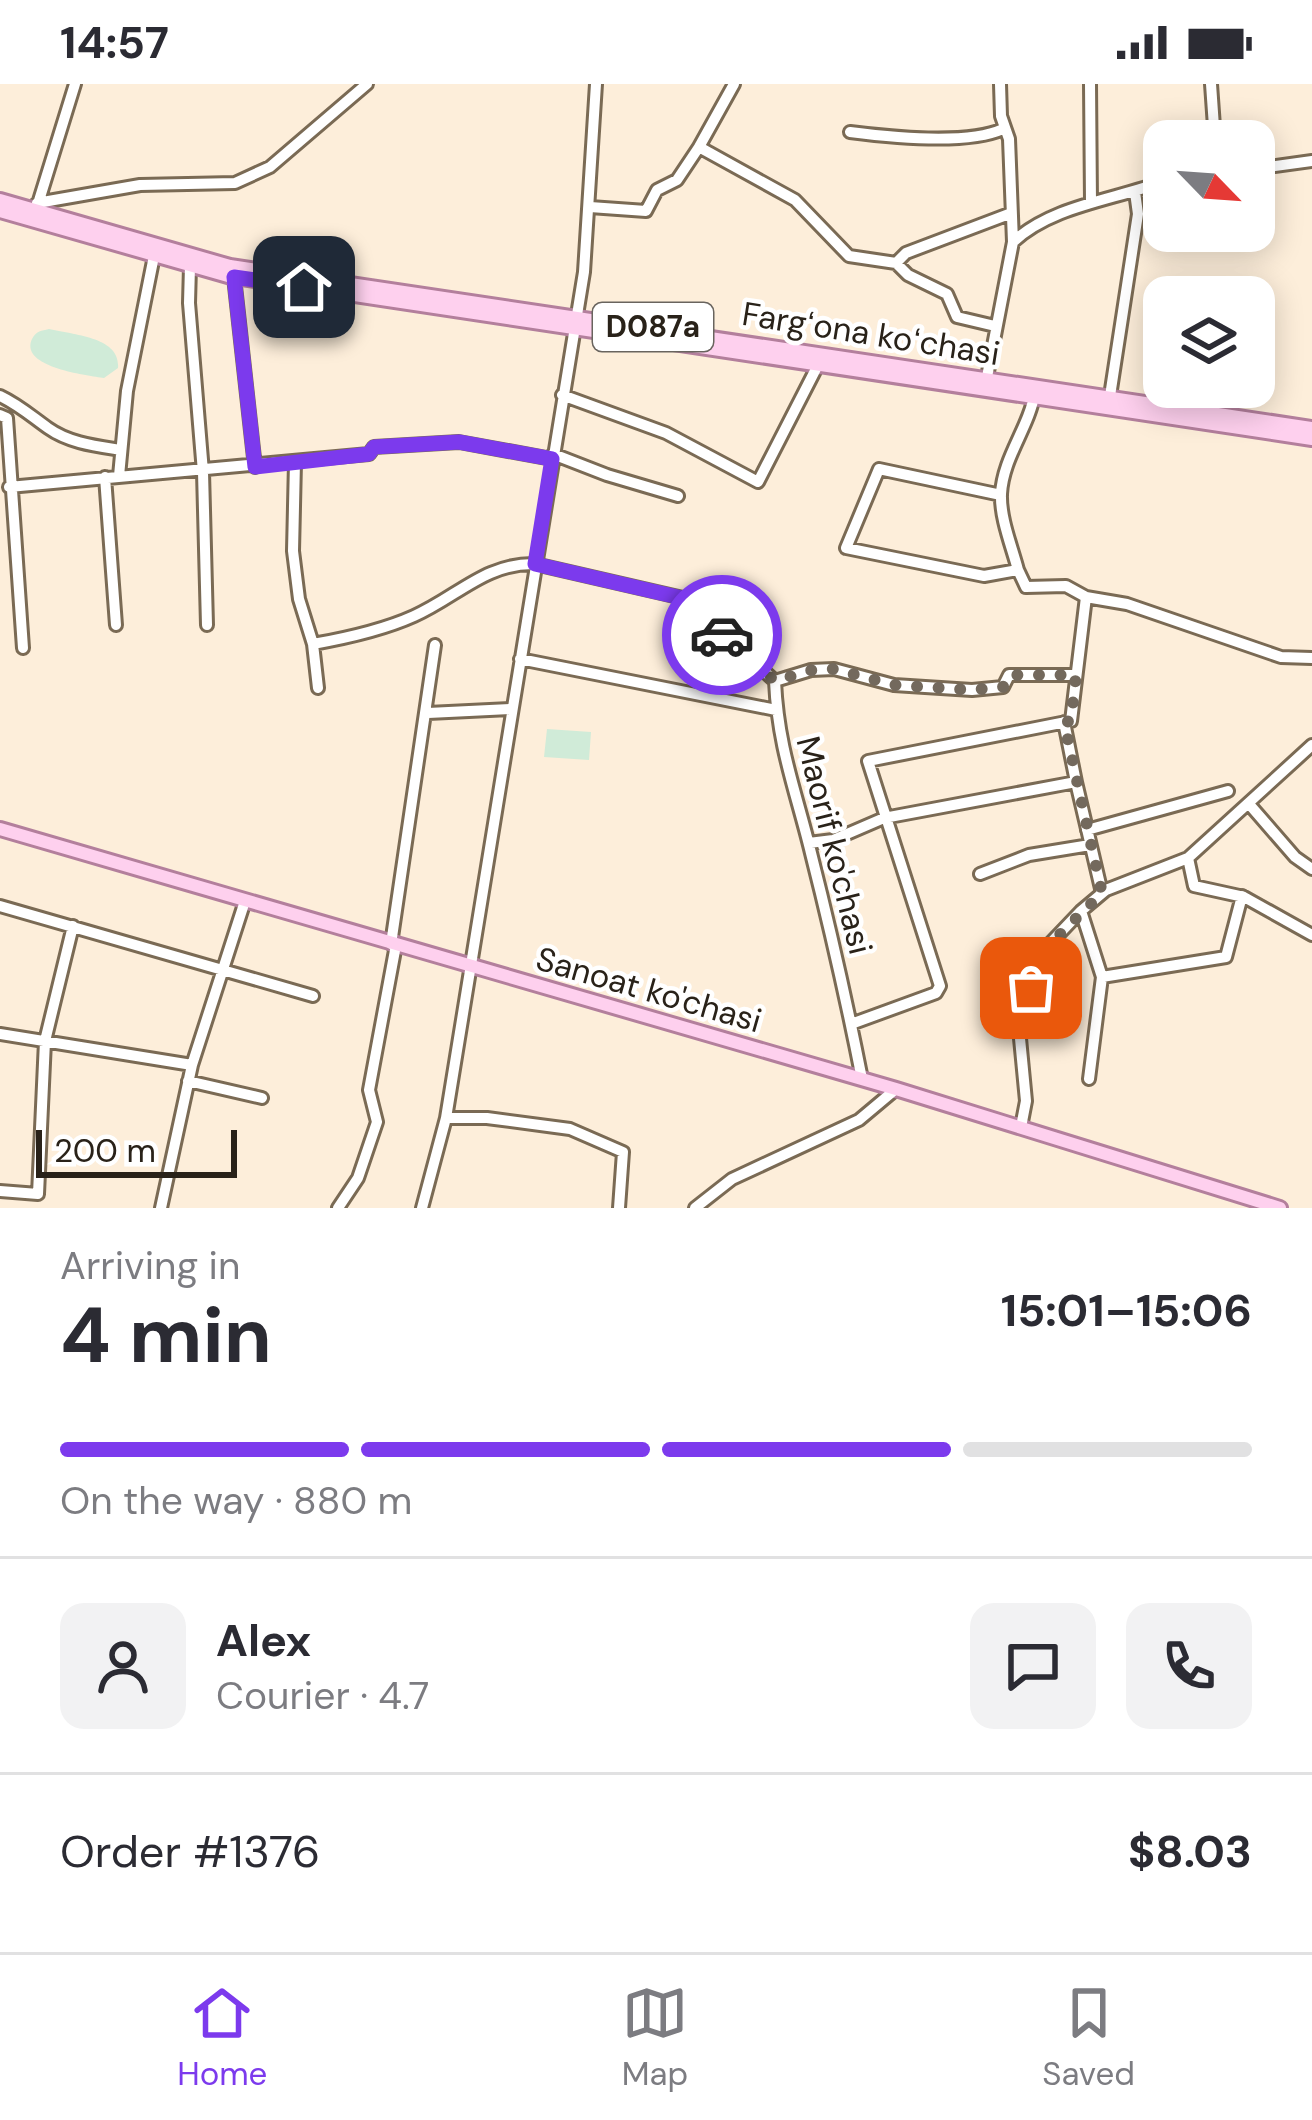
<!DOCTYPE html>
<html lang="en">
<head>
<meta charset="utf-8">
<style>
	:root { --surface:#fff; --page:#f2f2f3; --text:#2b2b33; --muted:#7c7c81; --line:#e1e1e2; --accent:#7c3aed }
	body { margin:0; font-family:"DM Sans",sans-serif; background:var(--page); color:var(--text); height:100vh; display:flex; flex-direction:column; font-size:45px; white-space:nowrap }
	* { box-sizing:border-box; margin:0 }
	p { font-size:39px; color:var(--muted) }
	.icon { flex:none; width:66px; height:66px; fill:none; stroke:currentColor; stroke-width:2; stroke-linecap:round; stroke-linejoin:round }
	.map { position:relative; height:1124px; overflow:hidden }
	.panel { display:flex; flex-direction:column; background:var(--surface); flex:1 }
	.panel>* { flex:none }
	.needle { width:78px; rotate:115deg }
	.tools { position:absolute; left:1143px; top:36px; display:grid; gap:24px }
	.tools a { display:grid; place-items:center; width:132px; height:132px; border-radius:24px; background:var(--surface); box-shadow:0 6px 30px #0003; font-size:60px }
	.scale { position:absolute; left:36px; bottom:30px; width:201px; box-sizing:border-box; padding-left:12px; border:6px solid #292219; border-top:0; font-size:33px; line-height:42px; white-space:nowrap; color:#292219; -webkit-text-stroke:9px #fff; paint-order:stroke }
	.pin { position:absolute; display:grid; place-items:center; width:102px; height:102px; color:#fff; margin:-51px; border-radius:24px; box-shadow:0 6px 18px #0006 }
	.courier { position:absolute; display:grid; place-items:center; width:120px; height:120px; margin:-60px; border:9px solid #7c3aed; border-radius:50%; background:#fff; color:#222; box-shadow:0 3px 15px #0007 }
	.headline em { font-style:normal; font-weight:700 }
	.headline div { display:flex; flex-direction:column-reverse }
	.headline { display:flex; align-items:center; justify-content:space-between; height:204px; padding:0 60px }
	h1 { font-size:78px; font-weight:700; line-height:90px }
	.bar { display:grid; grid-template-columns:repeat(4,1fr); gap:18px 12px; align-content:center; height:144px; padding:0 60px }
	.bar i { height:15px; border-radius:9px; background:var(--line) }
	.bar .current { background:var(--accent) }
	.bar p { grid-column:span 4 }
	.line { display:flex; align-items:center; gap:30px; padding:0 60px; border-top:3px solid var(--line) }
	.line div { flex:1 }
	.round { display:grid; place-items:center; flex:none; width:126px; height:126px; border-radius:24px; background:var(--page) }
	.status { display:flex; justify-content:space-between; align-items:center; height:84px; padding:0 60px; background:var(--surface); direction:ltr }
	.status svg { height:33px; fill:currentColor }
	.tab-bar { display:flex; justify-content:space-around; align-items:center; height:168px; border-top:3px solid var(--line); background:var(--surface); font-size:33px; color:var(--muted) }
	.tab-bar a { display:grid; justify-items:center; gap:6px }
	.tab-bar .current { color:var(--accent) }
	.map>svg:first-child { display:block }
</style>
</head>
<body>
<div class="status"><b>14:57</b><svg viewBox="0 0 49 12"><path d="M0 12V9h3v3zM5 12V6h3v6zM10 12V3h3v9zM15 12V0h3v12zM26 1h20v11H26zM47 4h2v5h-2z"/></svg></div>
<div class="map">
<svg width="1312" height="1124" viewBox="0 0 1312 1124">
	<rect width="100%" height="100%" fill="#fdeeda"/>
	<path fill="#d0ebd8" d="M49 245C74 251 121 253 118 284L104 294C86 291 19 283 32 255 37 246 41 247 49 245Z
		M547 645 591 648 589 676 544 673Z"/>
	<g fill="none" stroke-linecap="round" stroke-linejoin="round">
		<g stroke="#7a6a54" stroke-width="16">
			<path id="minor" d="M734 0 699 63 795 116 849 172 896 179 906 169 1009 130
				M1090 0 1091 118
				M1211 0 1215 57
				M850 48C889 53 968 61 1003 45
				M1254 85 1312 77
				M37 119 140 101 235 99 270 83 367 0
				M37 123 75 0
				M590 123 646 127 657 106 677 96 699 63
				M1013 158C1053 121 1115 116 1164 97
				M896 179 908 191 947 210 957 233 995 242
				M190 182 189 219 203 388 207 541
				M234 193 255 383
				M987 293 1013 158 1009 55 1001 32 1000 0
				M562 311 666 349 758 398 819 279
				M0 312C19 321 31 332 48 344 69 359 96 362 121 366
				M1110 312 1138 130 1135 108
				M0 331 7 334 23 564
				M553 370 607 391 678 412
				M295 378 293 467 299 515 313 560 318 604
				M119 392 127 307 154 172
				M105 393 116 541
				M9 403 369 370 374 363 459 358 552 375
				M1001 411 879 385 846 464 984 492 1018 486C1012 463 1000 434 1001 410 1003 373 1029 344 1035 308
				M1086 513 1127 520 1281 573 1312 574
				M313 560C347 554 383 546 414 532 457 513 485 479 535 480L683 514 775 597C778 664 796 707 811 769 830 844 847 919 862 995
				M520 575 776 626
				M775 597 811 586 834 585 894 601 972 606 1003 603 1009 591H1076
				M428 629 511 625
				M1076 698 1102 809
				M1249 720 1295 773 1312 785
				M1087 746 1228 707
				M809 759 833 756 884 734 1076 698 1064 638
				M1188 774 1312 661
				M980 790 1029 771 1090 761
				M0 822 313 912
				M1081 827 1102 893 1089 995
				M391 860 435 561
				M1102 893 1226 873 1242 812
				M851 940 936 909 940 902 868 677 1071 637 1086 513 1066 502 1026 503 1018 486
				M0 950 192 981
				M188 997 262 1014
				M446 1034H487L570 1045 623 1068 619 1124
				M1021 1043 1026 1017 1017 923 1031 903 1040 870 1081 827 1106 806 1188 774 1194 802 1244 813 1312 851
				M0 1107 38 1110 45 957 73 842
				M161 1124 192 981 245 817
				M338 1124 358 1094 377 1038 369 1006 396 861
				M422 1124 446 1034 584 188 596 0
				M695 1124 732 1095 859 1036 896 1005"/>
		</g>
		<g stroke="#b37f9c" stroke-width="18">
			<path id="major" d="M0 116 230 182 1312 344
				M0 127 228 192 1312 355
				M0 745 896 1005 1280 1124"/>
		</g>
		<use href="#minor" stroke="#fff" stroke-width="10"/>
		<use href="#major" stroke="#fed0ee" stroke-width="12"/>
	</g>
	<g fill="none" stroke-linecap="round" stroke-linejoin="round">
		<path stroke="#73695d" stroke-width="12" stroke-dasharray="0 21.6" d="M722 551 775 597 812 586 834 585 894 601 972 606 1003 603 1009 591H1076L1071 637 1064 638 1102 809 1040 870 1031 904"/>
		<path stroke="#7c3aed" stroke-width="15" d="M304 203 234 193 255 383 369 370 374 363 459 358 552 375 535 480 682 514 722 551"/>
	</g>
	<g text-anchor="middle" stroke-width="9" stroke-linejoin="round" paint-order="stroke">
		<rect fill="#fff" stroke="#69645e" stroke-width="3" x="593" y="219" width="120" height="48" rx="9"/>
		<g font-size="30" font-weight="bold" fill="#292219">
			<text x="653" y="253">D087a</text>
		</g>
		<g font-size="33" fill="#292219" stroke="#fff">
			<text transform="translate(871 249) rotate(9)" y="12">Fargʻona koʻchasi</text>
			<text transform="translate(835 761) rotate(76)" y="12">Maorif ko'chasi</text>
			<text transform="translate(649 905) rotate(16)" y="12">Sanoat ko'chasi</text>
		</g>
	</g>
</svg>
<div class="tools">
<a><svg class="needle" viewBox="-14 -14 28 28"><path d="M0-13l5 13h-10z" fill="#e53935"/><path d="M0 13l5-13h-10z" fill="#7c7c81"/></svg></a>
<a><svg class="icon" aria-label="layers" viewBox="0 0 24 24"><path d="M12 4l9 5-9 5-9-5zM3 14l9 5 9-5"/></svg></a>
</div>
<div class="scale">200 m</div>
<div class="pin" style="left:1031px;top:904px;background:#ea580c"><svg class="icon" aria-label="bag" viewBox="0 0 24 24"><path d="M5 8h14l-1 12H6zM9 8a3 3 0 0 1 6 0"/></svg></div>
<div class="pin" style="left:304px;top:203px;background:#1f2937"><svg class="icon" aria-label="home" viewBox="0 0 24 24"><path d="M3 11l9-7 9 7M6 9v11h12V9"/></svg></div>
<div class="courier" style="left:722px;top:551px"><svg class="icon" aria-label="car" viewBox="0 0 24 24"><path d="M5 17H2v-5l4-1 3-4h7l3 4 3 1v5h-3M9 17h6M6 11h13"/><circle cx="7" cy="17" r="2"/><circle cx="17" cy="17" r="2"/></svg></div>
</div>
<section class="panel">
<div class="headline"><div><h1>4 min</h1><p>Arriving in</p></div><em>15:01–15:06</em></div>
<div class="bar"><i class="current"></i><i class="current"></i><i class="current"></i><i></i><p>On the way · 880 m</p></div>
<div class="line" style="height:216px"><a class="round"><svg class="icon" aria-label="person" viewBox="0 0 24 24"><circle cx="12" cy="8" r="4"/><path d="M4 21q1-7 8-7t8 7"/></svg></a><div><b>Alex</b><p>Courier · 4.7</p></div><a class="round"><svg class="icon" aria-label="chat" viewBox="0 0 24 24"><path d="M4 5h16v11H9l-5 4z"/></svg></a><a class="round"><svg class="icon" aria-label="phone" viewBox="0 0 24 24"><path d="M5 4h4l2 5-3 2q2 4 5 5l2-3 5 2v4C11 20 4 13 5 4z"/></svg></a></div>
<div class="line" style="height:156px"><div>Order #1376</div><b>$8.03</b></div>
</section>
<nav class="tab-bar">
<a class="current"><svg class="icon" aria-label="home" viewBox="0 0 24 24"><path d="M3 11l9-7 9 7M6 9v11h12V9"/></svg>Home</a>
<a><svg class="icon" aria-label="map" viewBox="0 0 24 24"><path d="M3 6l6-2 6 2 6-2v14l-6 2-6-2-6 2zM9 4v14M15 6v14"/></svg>Map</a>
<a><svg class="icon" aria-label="saved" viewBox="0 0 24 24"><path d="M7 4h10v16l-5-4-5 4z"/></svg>Saved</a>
</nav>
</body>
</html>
